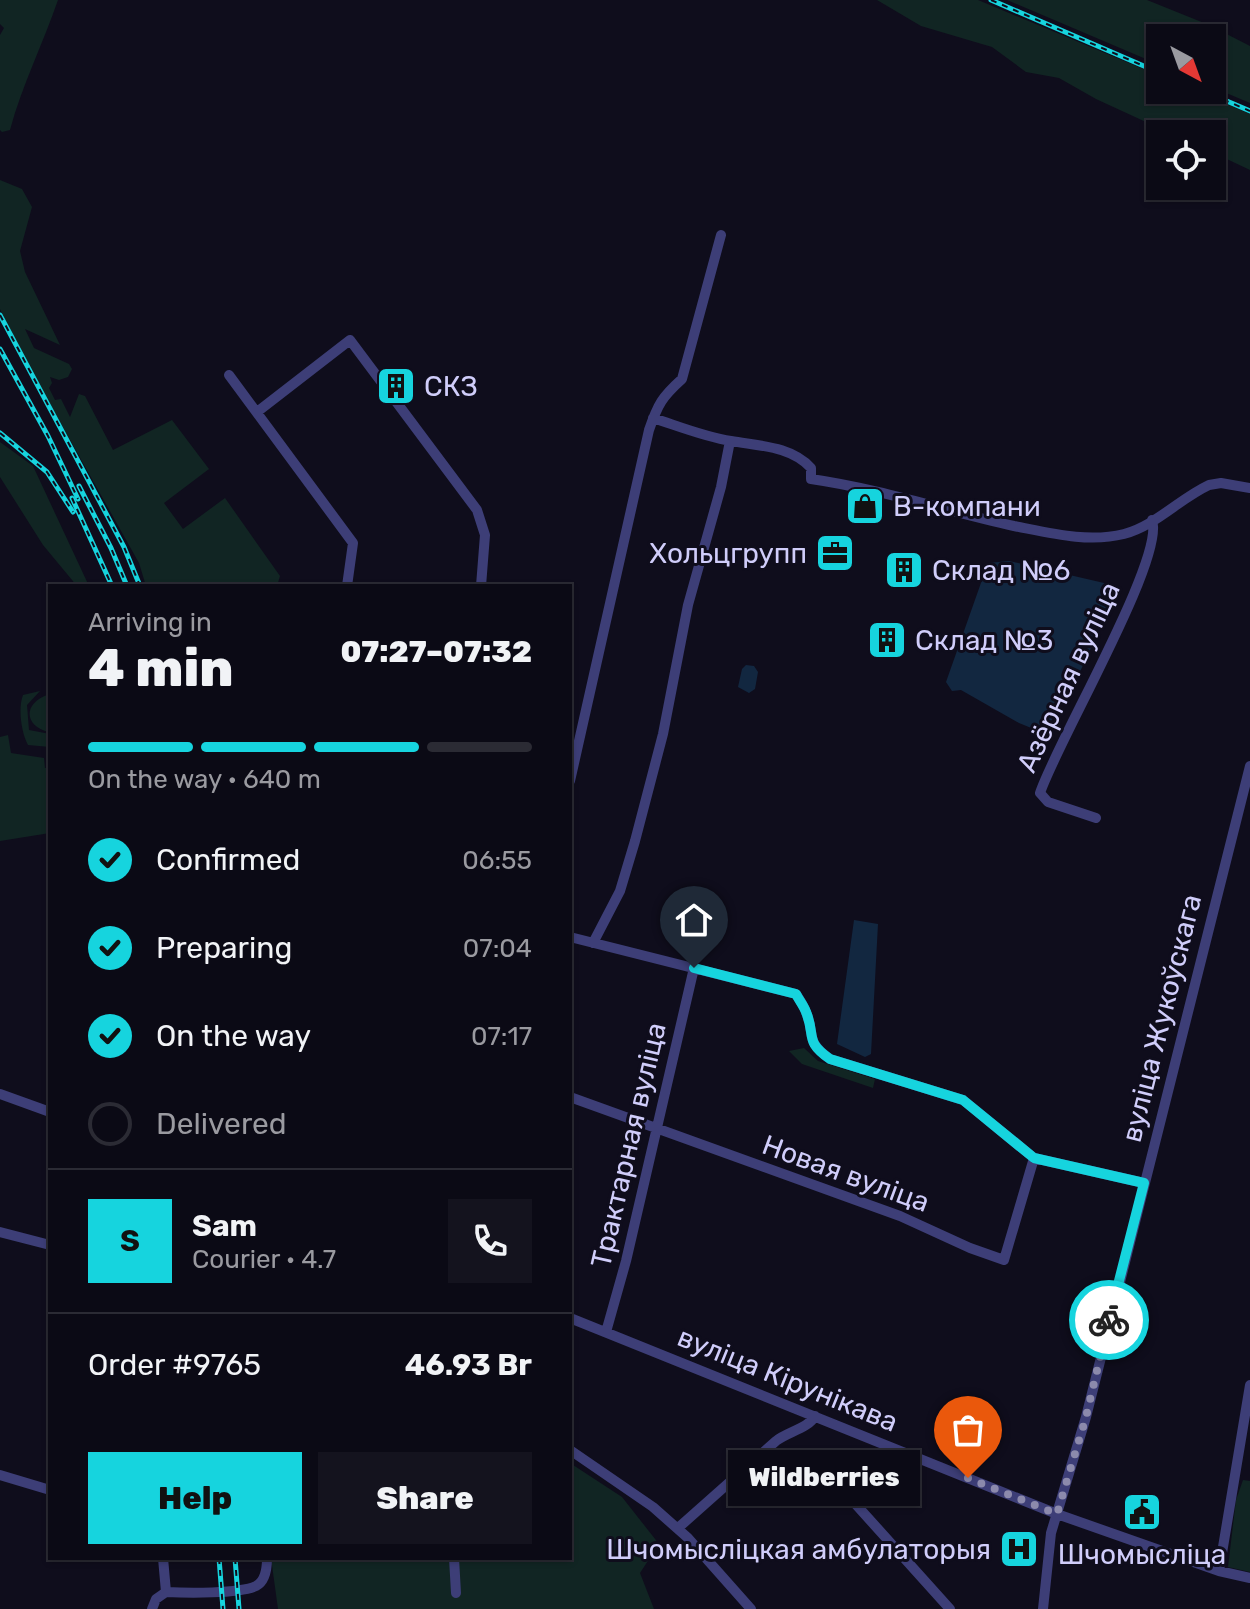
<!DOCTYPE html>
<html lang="en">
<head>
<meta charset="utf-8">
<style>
	:root { --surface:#0b0a15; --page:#14131e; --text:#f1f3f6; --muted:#9a9aa0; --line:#2b2b34; --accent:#16d4de }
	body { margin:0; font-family:Rubik,sans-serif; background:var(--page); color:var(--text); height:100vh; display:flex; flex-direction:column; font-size:30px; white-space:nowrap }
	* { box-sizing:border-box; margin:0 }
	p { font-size:26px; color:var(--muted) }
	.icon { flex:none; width:44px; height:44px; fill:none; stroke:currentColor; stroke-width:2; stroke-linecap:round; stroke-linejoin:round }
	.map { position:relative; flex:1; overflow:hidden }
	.drawer { position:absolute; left:48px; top:584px; width:524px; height:976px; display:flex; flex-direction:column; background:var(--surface); border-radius:0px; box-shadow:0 2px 6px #0004,0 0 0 2px var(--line) }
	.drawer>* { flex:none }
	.needle { width:52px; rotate:139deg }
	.buttons { position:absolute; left:1146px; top:24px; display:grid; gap:16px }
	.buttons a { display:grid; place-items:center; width:80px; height:80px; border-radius:0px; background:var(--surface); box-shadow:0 2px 6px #0004,0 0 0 2px var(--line); font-size:40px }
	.pin { position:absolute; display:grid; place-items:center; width:68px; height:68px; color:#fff; margin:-82px -34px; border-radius:50% 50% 50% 0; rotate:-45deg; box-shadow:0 0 8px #0007 }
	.pin .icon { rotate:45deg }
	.courier { position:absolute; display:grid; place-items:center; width:80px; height:80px; margin:-40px; border:6px solid #16d4de; border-radius:50%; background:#fff; color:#222; box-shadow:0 2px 10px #0007 }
	.bubble { position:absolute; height:56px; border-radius:0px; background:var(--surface); box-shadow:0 2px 6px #0004,0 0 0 2px var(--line); font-size:26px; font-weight:800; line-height:56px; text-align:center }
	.overview em { font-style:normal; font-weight:800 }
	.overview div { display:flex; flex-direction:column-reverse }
	.overview { display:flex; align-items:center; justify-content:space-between; height:136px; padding:0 40px }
	h1 { font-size:52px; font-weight:800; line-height:60px }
	.bar { display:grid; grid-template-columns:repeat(4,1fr); gap:12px 8px; align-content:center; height:96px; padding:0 40px }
	.bar i { height:10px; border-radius:6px; background:var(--line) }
	.bar .selected { background:var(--accent) }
	.bar p { grid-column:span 4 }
	.line { display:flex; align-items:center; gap:20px; padding:0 40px; border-top:2px solid var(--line) }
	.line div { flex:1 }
	.round { display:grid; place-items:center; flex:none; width:84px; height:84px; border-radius:0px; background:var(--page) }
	ol { padding:0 40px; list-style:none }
	li { display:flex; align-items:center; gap:24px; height:88px }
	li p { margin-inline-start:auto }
	li .icon { padding:8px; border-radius:50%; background:var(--accent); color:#111; stroke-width:4 }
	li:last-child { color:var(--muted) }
	li i { width:44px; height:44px; border:4px solid var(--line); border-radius:50% }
	.button { display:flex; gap:16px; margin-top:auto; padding:16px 40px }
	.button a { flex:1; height:92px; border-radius:0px; background:var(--accent); color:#111; font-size:32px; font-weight:800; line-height:92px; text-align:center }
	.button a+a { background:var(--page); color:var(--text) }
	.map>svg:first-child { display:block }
</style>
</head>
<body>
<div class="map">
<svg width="1250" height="1609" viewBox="0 0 1250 1609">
	<rect width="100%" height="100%" fill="#0f0d1c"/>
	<path fill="#112523" d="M0 0H58C43 44 22 85 10 130L2 132 0 130V35L4 28 0 24Z
		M877 0H978L1160 76V90H1194L1250 114V170L1212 152V134H1172L1096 99 1059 78 1026 72 992 47 921 26Z
		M1007 0H1147L1209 25 1250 46V103L1212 87V38H1160V65Z
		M0 180 22 189 32 207 20 251 25 272 60 345 25 329 34 348 69 364 72 369 68 377 59 380 50 377 52 383 49 388 55 400 61 399 70 417 79 394 85 396 113 450 172 420 209 469 164 503 183 529 225 498 280 576 277 586H146L139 563 23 356 0 309Z
		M0 442 33 466 89 586H77L43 545 0 477Z
		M40 691 27 705 29 730 50 734V747L28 745C21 732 18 708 23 695Z
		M47 695H50L49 732C24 726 23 704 47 695Z
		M8 735 11 753 44 758 45 768 50 767V833L0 841V737Z
		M804 1048 818 1061 875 1079 873 1088 802 1064 789 1051Z
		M570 1463 622 1497 659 1544 640 1573 654 1609H278L271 1558H570Z
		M1243 1480 1250 1481V1572L1228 1567 1236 1500Z"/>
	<path fill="#122740" d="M1009 561 1104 583 1113 591 1111 602C1094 639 1070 705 1041 732L1019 723 961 690 952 691 946 682 988 563Z
		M746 665 754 666 758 672 755 689 749 693 738 687 742 669Z
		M854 920 878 924 871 1054 865 1057 837 1044Z"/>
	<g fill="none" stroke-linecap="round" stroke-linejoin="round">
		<path stroke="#3d3e77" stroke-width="10" d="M229 375 353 543 347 586
			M257 412 350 340 477 510 485 535 481 586
			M653 418C678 426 705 437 731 441 759 446 791 446 811 468V479C880 489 947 511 1014 526 1050 533 1088 543 1124 534 1155 526 1179 499 1209 485L1221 483 1250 488
			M570 781 649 430C658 404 662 397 682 379L721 235
			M1096 818 1048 802 1040 793C1056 744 1166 557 1152 520
			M570 937 796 994C800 1000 804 1006 806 1012 816 1036 804 1040 830 1059L963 1100 1034 1158 1144 1183
			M593 943 620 891 635 841 663 734 688 605 721 487 730 441
			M0 1094 50 1112
			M570 1097 900 1216 970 1248 1004 1260 1034 1158
			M0 1232 50 1245
			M570 1318 1057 1514 1219 1571 1250 1578
			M606 1332 626 1261 694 968
			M570 1450 653 1507 688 1538 751 1609
			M815 1459 950 1609
			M0 1475 50 1490
			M678 1528 776 1441C787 1432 809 1428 815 1416
			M163 1558 166 1592
			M454 1558 456 1593
			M1219 1571 1250 1385
			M166 1592C186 1593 239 1594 256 1586 266 1581 267 1568 267 1558
			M152 1609 156 1599 166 1592
			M1043 1609 1051 1533 1086 1417 1250 766"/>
		<g stroke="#16d4de" stroke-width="5">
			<path id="rail" d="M991 0 1160 73
				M1201 90 1250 111
				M0 315 124 547 140 586
				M0 349 48 436 78 499
				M0 433 47 472 73 512
				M79 486 111 548 127 586
				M72 498 112 586
				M219 1558 223 1609
				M235 1558 239 1609"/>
		</g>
		<use href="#rail" stroke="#0f0d1c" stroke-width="2" stroke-dasharray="6" stroke-linecap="butt"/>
	</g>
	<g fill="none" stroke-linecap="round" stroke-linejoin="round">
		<path stroke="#8c8aac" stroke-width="8" stroke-dasharray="0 14.4" d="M968 1478 1057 1514 1086 1417 1109 1320"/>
		<path stroke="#16d4de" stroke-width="10" d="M694 968 796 994C799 1000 804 1006 806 1012 816 1036 804 1041 830 1059L963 1100 1034 1158 1144 1183 1109 1320"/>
	</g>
	<defs>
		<g id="building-square" transform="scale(2)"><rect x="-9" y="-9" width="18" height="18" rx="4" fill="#16d4de" stroke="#0f0d1c"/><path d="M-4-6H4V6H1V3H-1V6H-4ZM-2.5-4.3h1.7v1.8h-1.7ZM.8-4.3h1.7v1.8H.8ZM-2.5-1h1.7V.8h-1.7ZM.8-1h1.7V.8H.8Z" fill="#111"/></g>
		<g id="shop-square" transform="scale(2)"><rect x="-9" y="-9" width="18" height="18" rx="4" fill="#16d4de" stroke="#0f0d1c"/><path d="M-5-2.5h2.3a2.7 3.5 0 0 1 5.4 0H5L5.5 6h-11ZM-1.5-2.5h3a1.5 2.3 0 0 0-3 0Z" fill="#111"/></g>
		<g id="office-square" transform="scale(2)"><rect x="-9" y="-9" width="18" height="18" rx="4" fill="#16d4de" stroke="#0f0d1c"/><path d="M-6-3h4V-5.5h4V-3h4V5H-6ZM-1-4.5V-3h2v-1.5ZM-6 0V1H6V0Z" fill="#111"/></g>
		<g id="civic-square" transform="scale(2)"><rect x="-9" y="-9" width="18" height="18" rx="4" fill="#16d4de" stroke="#0f0d1c"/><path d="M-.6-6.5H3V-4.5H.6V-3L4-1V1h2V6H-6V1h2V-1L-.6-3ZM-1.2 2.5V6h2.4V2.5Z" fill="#111"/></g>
		<g id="hospital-square" transform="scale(2)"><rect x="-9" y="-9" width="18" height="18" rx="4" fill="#16d4de" stroke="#0f0d1c"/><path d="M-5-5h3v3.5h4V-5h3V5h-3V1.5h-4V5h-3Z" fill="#111"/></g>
	</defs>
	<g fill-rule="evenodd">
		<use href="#building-square" x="396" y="386"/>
		<use href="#shop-square" x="865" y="506"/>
		<use href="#office-square" x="835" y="553"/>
		<use href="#building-square" x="904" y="570"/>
		<use href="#building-square" x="887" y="640"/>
		<use href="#civic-square" x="1142" y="1512"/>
		<use href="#hospital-square" x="1019" y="1549"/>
	</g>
	<g text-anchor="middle" stroke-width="6" stroke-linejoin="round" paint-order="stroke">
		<g font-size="28" fill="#d0cdfa" stroke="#0f0d1c" text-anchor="start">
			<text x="424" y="396">СКЗ</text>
			<text x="893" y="516">В-компани</text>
			<text x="807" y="563" text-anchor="end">Хольцгрупп</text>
			<text x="932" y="580">Склад №6</text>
			<text x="915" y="650">Склад №3</text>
			<text x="991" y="1559" text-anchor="end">Шчомысліцкая амбулаторыя</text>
			<text x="1142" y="1564" text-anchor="middle">Шчомысліца</text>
		</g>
		<g font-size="28" fill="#d0cdfa" stroke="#0f0d1c">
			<text transform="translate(1068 677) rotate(-65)" y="10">Азёрная вуліца</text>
			<text transform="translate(1161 1018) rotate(-76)" y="10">вуліца Жукоўскага</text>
			<text transform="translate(628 1145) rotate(-77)" y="10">Трактарная вуліца</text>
			<text transform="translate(846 1173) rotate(20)" y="10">Новая вуліца</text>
			<text transform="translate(788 1379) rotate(22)" y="10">вуліца Кірунікава</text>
		</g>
	</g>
</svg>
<div class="buttons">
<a><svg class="needle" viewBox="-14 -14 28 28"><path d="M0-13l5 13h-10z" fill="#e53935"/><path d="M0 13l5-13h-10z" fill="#9a9aa0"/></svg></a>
<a><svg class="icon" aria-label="locate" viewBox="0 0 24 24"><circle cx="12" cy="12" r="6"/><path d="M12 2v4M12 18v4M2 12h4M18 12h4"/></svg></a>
</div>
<div class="pin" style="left:968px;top:1478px;background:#ea580c"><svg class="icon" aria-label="bag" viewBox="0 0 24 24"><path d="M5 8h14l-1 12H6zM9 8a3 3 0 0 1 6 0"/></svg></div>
<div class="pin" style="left:694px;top:968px;background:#1f2937"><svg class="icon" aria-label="home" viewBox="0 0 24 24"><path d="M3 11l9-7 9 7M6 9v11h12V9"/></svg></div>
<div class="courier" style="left:1109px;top:1320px"><svg class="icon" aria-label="bike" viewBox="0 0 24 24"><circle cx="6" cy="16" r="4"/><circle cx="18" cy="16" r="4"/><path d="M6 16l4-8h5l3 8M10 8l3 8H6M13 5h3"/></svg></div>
<div class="bubble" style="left:728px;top:1450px;width:192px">Wildberries</div>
<section class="drawer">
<div class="overview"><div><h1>4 min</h1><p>Arriving in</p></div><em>07:27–07:32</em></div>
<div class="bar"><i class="selected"></i><i class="selected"></i><i class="selected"></i><i></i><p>On the way · 640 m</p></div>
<ol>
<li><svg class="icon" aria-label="check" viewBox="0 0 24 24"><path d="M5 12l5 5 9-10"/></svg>Confirmed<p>06:55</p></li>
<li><svg class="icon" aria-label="check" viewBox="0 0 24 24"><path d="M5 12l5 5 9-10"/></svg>Preparing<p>07:04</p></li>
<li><svg class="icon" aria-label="check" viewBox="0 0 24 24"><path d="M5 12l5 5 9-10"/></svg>On the way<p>07:17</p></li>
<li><i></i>Delivered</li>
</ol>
<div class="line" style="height:144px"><b class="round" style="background:var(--accent);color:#111">S</b><div><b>Sam</b><p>Courier · 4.7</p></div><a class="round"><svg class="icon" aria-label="phone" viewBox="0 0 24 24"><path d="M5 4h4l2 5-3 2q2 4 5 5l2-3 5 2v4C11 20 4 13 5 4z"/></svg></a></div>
<div class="line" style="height:104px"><div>Order #9765</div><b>46.93 Br</b></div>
<div class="button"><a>Help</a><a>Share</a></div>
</section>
</div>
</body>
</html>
